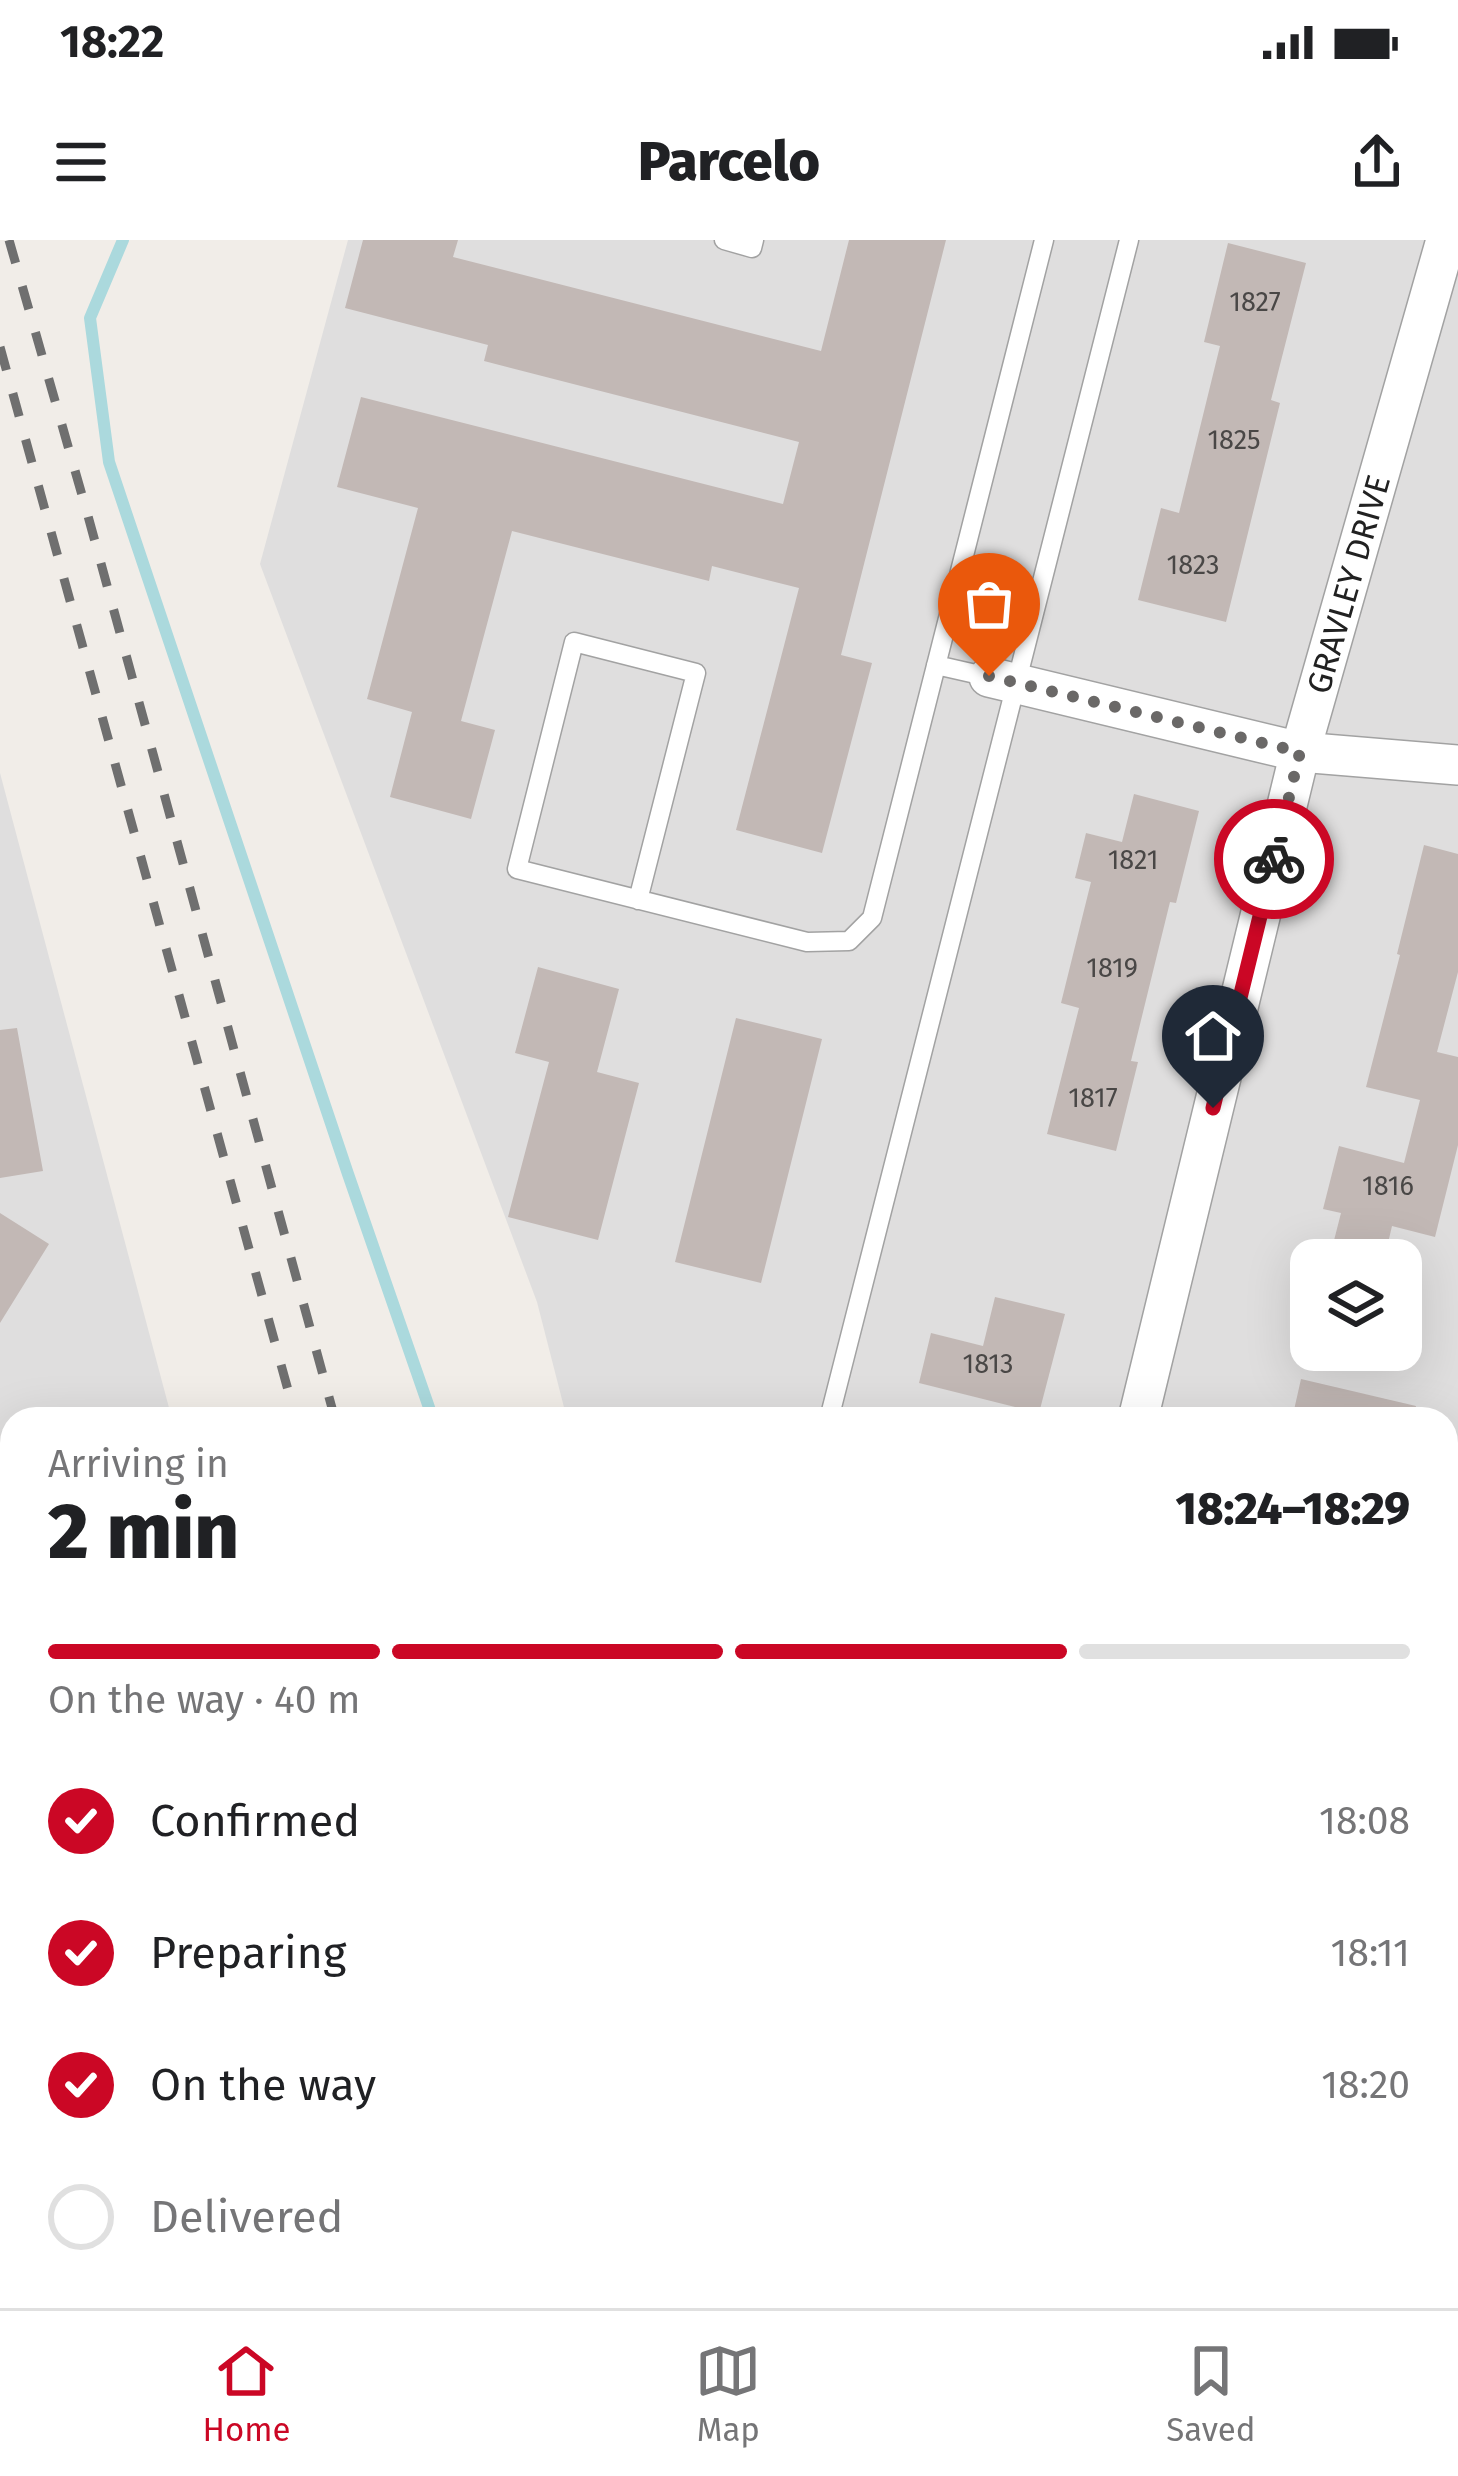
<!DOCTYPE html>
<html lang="en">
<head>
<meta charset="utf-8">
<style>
	:root { --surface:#fff; --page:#f6f6f6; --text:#202124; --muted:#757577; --line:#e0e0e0; --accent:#cb0725 }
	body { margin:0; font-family:"Fira Sans",sans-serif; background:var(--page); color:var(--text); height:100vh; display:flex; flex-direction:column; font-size:45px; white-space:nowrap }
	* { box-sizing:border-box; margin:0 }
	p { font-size:39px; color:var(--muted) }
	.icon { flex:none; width:66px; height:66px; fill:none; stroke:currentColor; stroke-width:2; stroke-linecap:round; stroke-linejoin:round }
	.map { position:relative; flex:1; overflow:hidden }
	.side { position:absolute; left:0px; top:1167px; width:1458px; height:903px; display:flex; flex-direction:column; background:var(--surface); border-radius:36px 36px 0 0; box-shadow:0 12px 48px #0002 }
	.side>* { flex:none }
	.tools { position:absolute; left:1290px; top:999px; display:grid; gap:24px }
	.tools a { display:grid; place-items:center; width:132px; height:132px; border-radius:24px; background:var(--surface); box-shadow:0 12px 48px #0002; font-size:60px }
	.pin { position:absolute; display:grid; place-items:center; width:102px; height:102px; color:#fff; margin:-123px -51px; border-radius:50% 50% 50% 0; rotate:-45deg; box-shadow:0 0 12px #0007 }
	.pin .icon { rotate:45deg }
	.courier { position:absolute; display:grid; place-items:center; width:120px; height:120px; margin:-60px; border:9px solid #cb0725; border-radius:50%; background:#fff; color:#222; box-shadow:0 3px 15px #0007 }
	.overview em { font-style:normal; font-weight:800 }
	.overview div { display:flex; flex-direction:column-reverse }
	.overview { display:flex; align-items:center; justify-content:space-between; height:204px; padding:0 48px }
	h1 { font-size:78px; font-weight:800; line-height:90px }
	.bar { display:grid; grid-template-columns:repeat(4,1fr); gap:18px 12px; align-content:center; height:144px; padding:0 48px }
	.bar i { height:15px; border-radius:9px; background:var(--line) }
	.bar .active { background:var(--accent) }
	.bar p { grid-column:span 4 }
	ol { padding:0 48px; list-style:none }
	li { display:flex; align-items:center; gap:36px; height:132px }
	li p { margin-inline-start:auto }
	li .icon { padding:12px; border-radius:50%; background:var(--accent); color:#fff; stroke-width:4 }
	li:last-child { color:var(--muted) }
	li i { width:66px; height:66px; border:6px solid var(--line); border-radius:50% }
	.status { display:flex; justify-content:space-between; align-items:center; height:84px; padding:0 60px; background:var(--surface); direction:ltr }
	.status svg { height:33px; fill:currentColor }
	header { display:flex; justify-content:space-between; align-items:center; height:156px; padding:0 48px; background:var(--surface); font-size:54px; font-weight:800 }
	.dock { display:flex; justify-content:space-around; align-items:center; height:168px; border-top:3px solid var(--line); background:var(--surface); font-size:33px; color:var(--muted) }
	.dock a { display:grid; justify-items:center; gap:6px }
	.dock .active { color:var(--accent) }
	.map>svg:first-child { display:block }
</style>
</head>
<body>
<div class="status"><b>18:22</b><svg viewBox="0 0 49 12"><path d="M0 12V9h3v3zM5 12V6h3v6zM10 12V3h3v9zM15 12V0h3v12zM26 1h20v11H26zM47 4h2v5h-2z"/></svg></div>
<header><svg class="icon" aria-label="menu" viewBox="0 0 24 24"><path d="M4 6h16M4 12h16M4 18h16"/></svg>Parcelo<svg class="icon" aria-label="share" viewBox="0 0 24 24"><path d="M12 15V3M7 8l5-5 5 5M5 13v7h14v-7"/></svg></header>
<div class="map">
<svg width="1458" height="2068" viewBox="0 0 1458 2068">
	<rect width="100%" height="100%" fill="#f1ede8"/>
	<path fill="#dfdede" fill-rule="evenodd" d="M348 0H1458V2068H799L797 2058H1446V1179H567L537 1062 260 324ZM1311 1020H1401V1110H1311Z
		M0 533 172 1179H12V2058H406L409 2068H0Z"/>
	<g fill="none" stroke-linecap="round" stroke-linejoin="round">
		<path stroke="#abd9dd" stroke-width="12" d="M123 0 90 78 109 222 348 934 433 1179
			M712 2058 716 2068"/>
	</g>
	<path fill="#c2b8b5" d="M363 0H458L453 17 821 111 849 0H946L841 415 872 423 822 613 736 590 799 348 712 326 709 341 512 291 461 481 495 490 471 579 390 557 412 472 367 459 418 268 337 247 361 157 783 264 799 202 484 121 488 105 345 68Z
		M1228 3 1306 23 1271 160 1280 163 1226 382 1138 360 1161 268 1179 273 1220 106 1204 102Z
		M1134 554 1199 571 1176 663 1170 662 1131 821 1138 822 1116 911 1047 894 1079 768 1061 763 1091 642 1075 638 1086 593 1122 602Z
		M1424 605 1458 614V732L1437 812 1458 817V905L1435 997 1392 986 1384 1020H1329L1341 973 1323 969 1339 906 1404 923 1420 860 1366 847 1400 715 1397 714Z
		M538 727 619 749 597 832 639 843 598 1000 508 977 549 822 515 813Z
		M736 778 822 799 761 1043 675 1022Z
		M17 788 43 931 0 938V790Z
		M0 973 49 1004 0 1083Z
		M995 1057 1065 1074 1039 1173 919 1143 931 1093 983 1106Z
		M1301 1139 1416 1166 1414 1179H1292Z"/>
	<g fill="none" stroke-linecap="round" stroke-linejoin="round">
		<g stroke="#a2a2a2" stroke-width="21">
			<path id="service" d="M724 0 752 8 754 0
				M936 425 989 437
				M638 660 696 433 574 402 517 629 807 702 849 701 872 678 1044 0
				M829 1179 1129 0
				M1446 1310 1458 1246"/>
		</g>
		<g stroke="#a2a2a2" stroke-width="42">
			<g id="minor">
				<path d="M989 437 1300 512 1458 525"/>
				<path id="s1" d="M1138 1179 1300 512 1446 0"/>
				<path d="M1446 1647 1458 1648"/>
				<path d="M0 1861 12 1858"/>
			</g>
		</g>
		<use href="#service" stroke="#fff" stroke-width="18"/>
		<use href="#minor" stroke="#fff" stroke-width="39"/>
		<path stroke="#6f6f6f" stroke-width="9" stroke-dasharray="24 24" stroke-linecap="butt" d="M9 0 88 276 335 1179
			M0 107 296 1179
			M541 2058 544 2068
			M579 2058 582 2068"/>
	</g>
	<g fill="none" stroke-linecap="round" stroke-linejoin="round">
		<path stroke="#6a6867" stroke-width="12" stroke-dasharray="0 21.6" d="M989 436 1300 512 1274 619"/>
		<path stroke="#cb0725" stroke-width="15" d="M1213 868 1274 619"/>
	</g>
	<g text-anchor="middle" stroke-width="9" stroke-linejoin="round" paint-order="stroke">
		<g font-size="27" fill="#494746">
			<text x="1255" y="71">1827</text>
			<text x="1234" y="209">1825</text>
			<text x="1193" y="334">1823</text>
			<text x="1133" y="629">1821</text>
			<text x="1112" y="737">1819</text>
			<text x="1093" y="867">1817</text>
			<text x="1388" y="955">1816</text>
			<text x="988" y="1133">1813</text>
		</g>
		<g font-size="33" fill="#212121" stroke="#fff">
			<text dy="12" stroke="none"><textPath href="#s1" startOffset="861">GRAVLEY DRIVE</textPath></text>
		</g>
	</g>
</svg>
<div class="tools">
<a><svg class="icon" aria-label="layers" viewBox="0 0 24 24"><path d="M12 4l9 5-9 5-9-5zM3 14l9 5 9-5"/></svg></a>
</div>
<div class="pin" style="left:989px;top:436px;background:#ea580c"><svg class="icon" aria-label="bag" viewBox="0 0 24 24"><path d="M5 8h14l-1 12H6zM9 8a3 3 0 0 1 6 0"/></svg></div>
<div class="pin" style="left:1213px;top:868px;background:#1f2937"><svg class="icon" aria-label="home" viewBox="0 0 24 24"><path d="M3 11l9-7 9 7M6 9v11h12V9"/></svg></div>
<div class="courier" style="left:1274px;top:619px"><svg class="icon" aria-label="bike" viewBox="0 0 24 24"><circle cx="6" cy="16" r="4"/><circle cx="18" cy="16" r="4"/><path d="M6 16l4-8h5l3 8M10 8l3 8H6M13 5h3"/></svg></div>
<section class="side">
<div class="overview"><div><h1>2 min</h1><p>Arriving in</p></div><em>18:24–18:29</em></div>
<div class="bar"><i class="active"></i><i class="active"></i><i class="active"></i><i></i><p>On the way · 40 m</p></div>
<ol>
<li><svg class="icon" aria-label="check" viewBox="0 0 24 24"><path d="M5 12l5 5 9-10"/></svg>Confirmed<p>18:08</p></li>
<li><svg class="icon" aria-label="check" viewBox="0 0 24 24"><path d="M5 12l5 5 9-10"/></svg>Preparing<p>18:11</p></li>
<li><svg class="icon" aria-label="check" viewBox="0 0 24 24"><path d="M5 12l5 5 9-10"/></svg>On the way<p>18:20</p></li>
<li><i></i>Delivered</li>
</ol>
</section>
</div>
<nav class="dock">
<a class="active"><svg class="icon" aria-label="home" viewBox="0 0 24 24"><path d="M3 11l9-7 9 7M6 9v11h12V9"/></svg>Home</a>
<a><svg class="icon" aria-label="map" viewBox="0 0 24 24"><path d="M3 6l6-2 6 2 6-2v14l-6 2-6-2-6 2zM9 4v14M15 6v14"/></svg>Map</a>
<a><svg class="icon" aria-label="saved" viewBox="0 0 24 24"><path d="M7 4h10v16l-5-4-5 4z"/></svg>Saved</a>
</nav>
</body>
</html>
